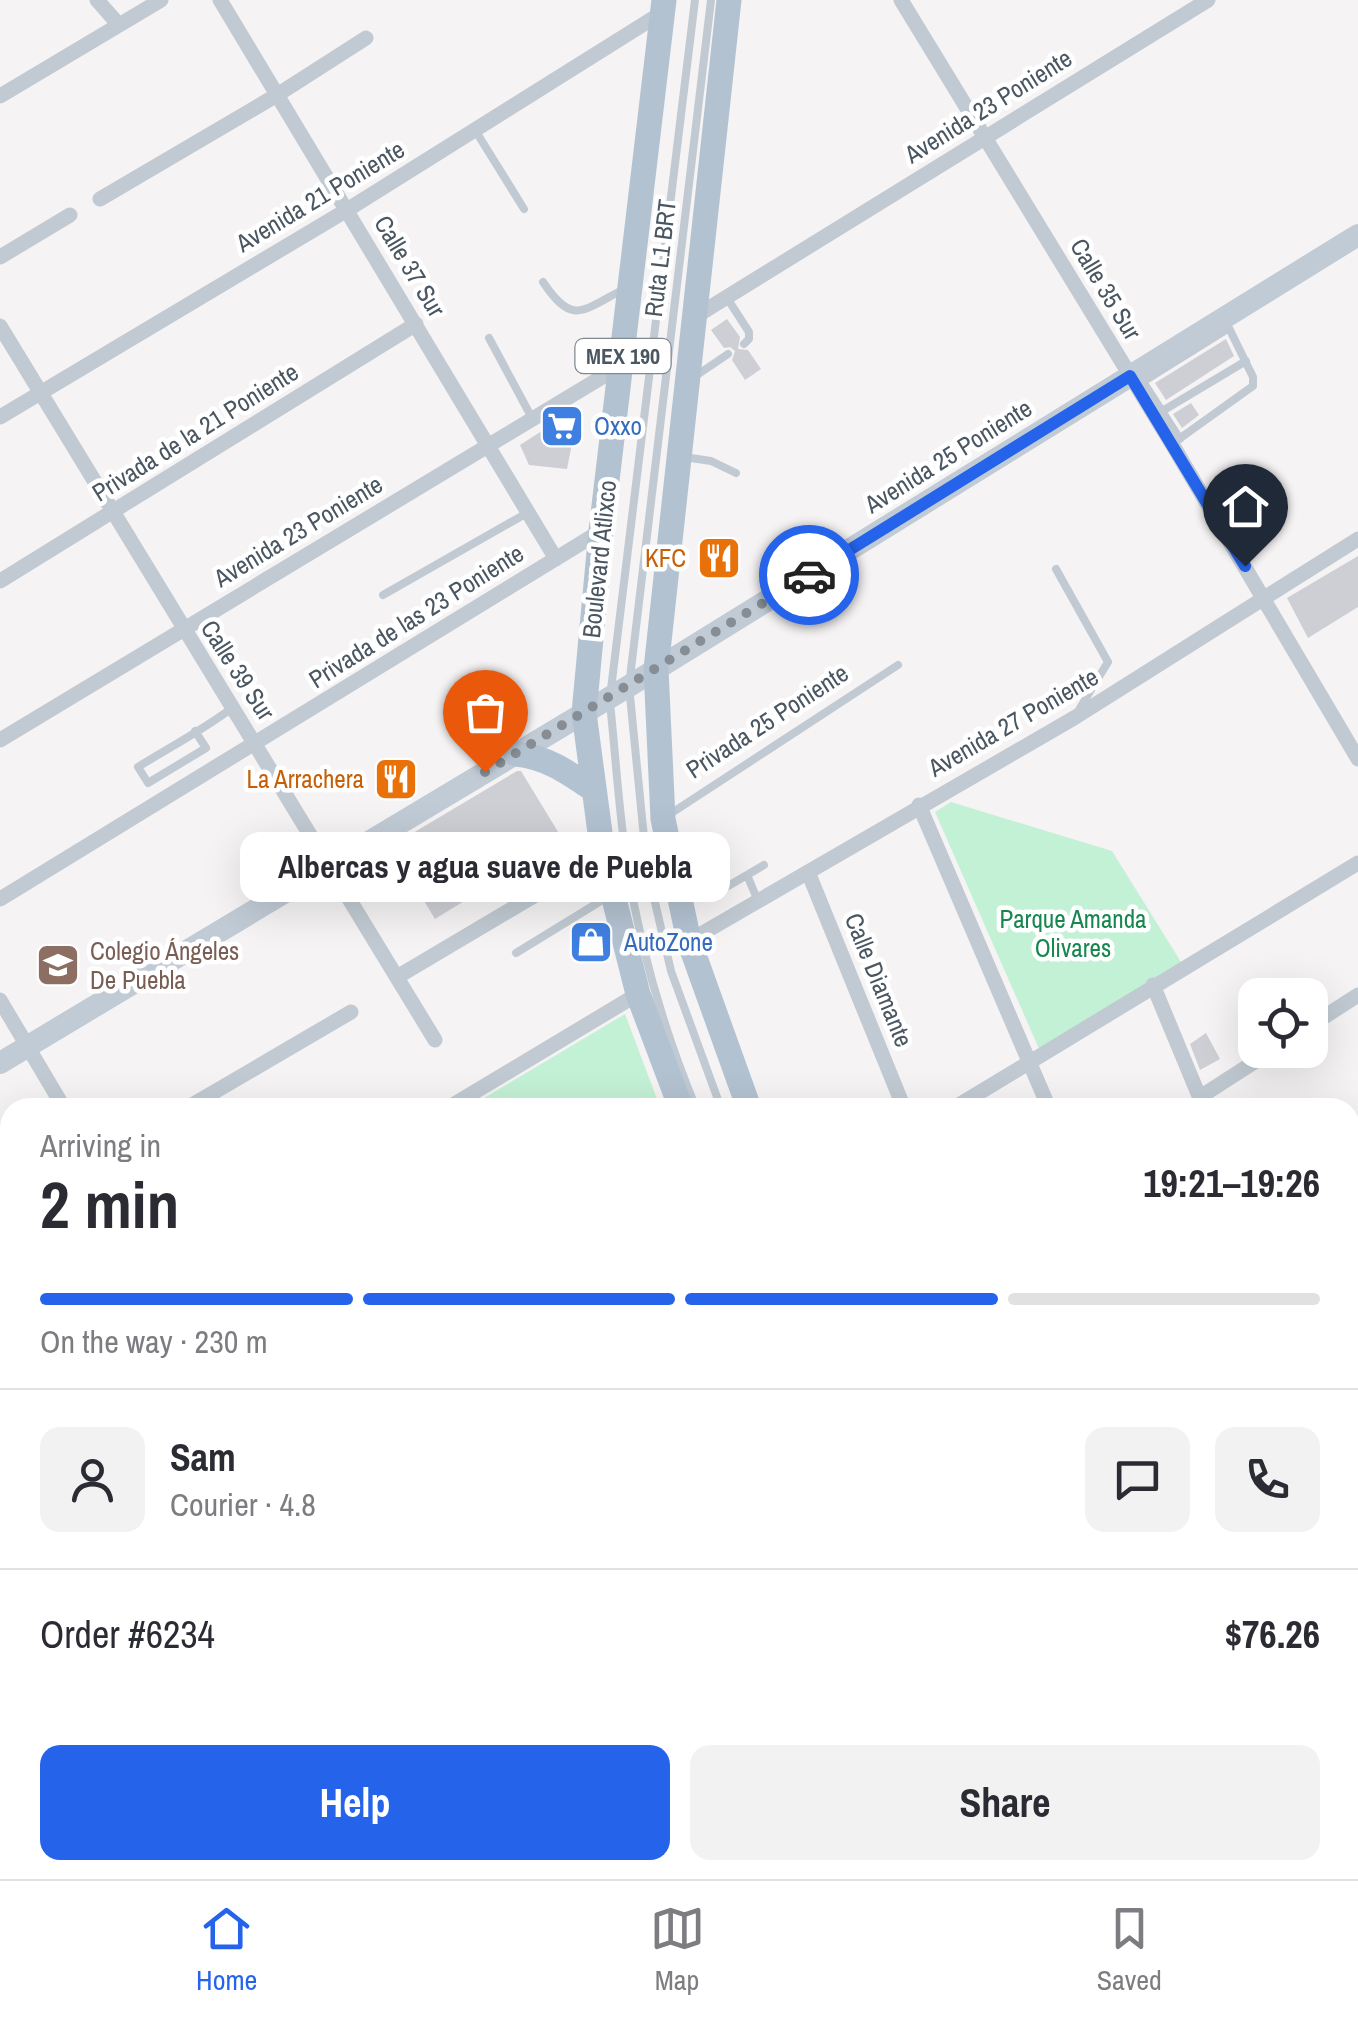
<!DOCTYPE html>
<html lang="en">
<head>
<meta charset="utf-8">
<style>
	:root { --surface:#fff; --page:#f2f2f3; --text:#2b2b33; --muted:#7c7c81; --line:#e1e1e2; --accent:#2563eb }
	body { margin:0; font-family:"Archivo Narrow",sans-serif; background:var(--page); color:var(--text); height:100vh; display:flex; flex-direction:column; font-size:38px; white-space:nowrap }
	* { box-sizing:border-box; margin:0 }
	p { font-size:32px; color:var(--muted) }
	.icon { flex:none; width:55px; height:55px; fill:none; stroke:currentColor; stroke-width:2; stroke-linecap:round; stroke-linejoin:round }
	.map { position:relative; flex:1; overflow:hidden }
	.sheet { position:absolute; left:0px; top:1098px; width:1360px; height:782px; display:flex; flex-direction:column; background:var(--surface); border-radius:30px 30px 0 0; box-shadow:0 10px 40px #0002 }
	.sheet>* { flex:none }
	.fabs { position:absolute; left:1238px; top:978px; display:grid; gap:20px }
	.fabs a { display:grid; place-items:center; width:90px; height:90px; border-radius:20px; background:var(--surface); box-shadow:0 10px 40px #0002; font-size:50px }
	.pin { position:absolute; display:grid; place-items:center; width:85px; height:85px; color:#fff; margin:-102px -42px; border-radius:50% 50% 50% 0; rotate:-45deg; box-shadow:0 0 10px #0007 }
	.pin .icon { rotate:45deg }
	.courier { position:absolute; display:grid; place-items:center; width:100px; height:100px; margin:-50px; border:8px solid #2563eb; border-radius:50%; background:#fff; color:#222; box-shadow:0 2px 12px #0007 }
	.bubble { position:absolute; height:70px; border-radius:20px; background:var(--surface); box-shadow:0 10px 40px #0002; font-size:32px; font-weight:700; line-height:70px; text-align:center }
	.overview em { font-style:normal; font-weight:700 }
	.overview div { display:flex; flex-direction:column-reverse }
	.overview { display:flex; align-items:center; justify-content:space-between; height:170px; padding:0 40px }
	h1 { font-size:65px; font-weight:700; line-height:75px }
	.bar { display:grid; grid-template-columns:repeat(4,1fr); gap:15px 10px; align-content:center; height:120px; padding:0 40px }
	.bar i { height:12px; border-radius:8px; background:var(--line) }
	.bar .on { background:var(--accent) }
	.bar p { grid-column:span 4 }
	.line { display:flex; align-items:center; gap:25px; padding:0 40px; border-top:2px solid var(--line) }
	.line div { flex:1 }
	.round { display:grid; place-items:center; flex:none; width:105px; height:105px; border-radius:20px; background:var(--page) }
	.primary-button { display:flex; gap:20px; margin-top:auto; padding:20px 40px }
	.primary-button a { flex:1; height:115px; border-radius:20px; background:var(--accent); color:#fff; font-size:40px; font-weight:700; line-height:115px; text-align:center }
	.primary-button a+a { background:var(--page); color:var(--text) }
	.dock { display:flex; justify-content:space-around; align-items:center; height:140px; border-top:2px solid var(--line); background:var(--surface); font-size:28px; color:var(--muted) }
	.dock a { display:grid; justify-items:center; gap:5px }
	.dock .on { color:var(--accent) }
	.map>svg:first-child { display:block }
</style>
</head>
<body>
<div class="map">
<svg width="1358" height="1879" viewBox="0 0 1358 1879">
	<rect width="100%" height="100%" fill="#f5f3f3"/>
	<path fill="#e6e4e5" d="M1358 1250V1557L1350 1554V1255Z"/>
	<path fill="#c3f1d5" d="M951 802 1112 851 1181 962 1040 1051 935 812Z
		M625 1014 660 1107H469Z"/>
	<path fill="#cdcfd5" d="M727 319 740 337 738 349 748 350 761 369 745 380 732 360 735 351 730 347 724 348 711 330Z
		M1226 339 1234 356 1166 400 1155 383Z
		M1191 403 1199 415 1182 428 1173 414Z
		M579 407 567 469 529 465 520 445Z
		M1358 556V607L1308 638 1287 598Z
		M517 771H521L563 840 435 919 391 846Z
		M1206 1033 1220 1059 1200 1070 1190 1044Z"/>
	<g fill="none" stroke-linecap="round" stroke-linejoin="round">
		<path stroke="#c1cad2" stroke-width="8" d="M711 0 629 686 647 868 671 971 721 1108
			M475 130 524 209
			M543 282C572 325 581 312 622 290
			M727 298 749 332V339L744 344
			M489 338 532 418
			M694 377 728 354
			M1142 380 1180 439
			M1136 386 1229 328
			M1154 416 1246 361
			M1172 444 1253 386V377L1226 322
			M684 457 711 461 736 473
			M1056 569 1108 662 1080 708
			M383 595 527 513
			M611 689 695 0
			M610 703C616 759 619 816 628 871 641 951 665 1033 696 1108
			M195 731 206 748 148 783 138 767C170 747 203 730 232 708
			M667 816 898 665
			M747 875 764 865
			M716 893 747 875 758 901
			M516 953 609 896
			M1350 1864 1358 1861
			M152 1870 159 1879
			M1041 1870 1045 1879
			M1106 1870 1118 1879
			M1290 1870 1307 1876 1335 1870
			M200 1879 211 1870
			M1203 1879 1233 1870"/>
		<path stroke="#c1cad2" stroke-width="15" d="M97 0 119 25
			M220 0 556 559
			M901 0 1172 444 1358 759
			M0 96 161 0
			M100 199 277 95 366 38
			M0 257 70 215
			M693 318 1208 0
			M0 326 435 1040
			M0 417 347 210 663 12
			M0 581 416 324
			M0 740 622 365
			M919 805 1049 1108
			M808 872 904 1108
			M0 899 601 531
			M689 941 1074 718 1358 539
			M397 977 603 855
			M1153 985 1204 1108
			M0 1000 64 1108
			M1310 1026 1358 995
			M1200 1097 1273 1050
			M187 1108 351 1012
			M448 1108 638 994
			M954 1108 1358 863
			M0 1217 10 1211
			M0 1376 10 1370
			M0 1699 10 1693
			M436 1870 444 1879
			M777 1870 795 1879
			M934 1879 952 1870"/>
		<path stroke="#c1cbd6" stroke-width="22" d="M0 1063 629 686 1358 235
			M1350 1147 1358 1141
			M1350 1178 1358 1172
			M1350 1205 1358 1199
			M0 1877 1 1879
			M270 1879 289 1870
			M291 1879 311 1870
			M350 1879 369 1870
			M381 1879 400 1870"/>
		<path stroke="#b3c2d1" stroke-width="25" d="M664 0 601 531 584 713 603 855 638 994 681 1108
			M729 0 656 669 663 819 689 941 749 1108
			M516 754C547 757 569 773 594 790
			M1002 1870 1006 1879
			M1067 1870 1071 1879"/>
	</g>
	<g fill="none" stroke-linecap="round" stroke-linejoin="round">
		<path stroke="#868d94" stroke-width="10" stroke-dasharray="0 18" d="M485 772 809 575"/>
		<path stroke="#2563eb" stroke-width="12" d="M809 575 1130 376 1245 566"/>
	</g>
	<defs>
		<g id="supermarket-square" transform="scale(2.25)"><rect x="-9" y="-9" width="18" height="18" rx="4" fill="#3f7fe0" stroke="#fff"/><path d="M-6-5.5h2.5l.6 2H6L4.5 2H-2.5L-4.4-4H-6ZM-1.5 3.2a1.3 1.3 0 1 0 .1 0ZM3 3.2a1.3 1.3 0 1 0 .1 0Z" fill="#fff"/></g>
		<g id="restaurant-square" transform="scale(2.25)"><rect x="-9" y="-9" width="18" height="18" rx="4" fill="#e8710a" stroke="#fff"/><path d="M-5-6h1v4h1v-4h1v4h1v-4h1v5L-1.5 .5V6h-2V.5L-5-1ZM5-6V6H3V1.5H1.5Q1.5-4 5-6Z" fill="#fff"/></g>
		<g id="shop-square" transform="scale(2.25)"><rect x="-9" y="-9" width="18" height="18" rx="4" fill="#3f7fe0" stroke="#fff"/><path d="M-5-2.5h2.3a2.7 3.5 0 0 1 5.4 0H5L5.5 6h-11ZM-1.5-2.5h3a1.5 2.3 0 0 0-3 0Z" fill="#fff"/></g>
		<g id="school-square" transform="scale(2.25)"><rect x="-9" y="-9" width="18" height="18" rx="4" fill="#8d6e63" stroke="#fff"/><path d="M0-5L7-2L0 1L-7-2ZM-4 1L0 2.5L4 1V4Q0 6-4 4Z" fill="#fff"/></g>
	</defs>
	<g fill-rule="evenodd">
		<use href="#supermarket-square" x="562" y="426"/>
		<use href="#restaurant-square" x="719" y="558"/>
		<use href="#restaurant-square" x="396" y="779"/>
		<use href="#shop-square" x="591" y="942"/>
		<use href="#school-square" x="58" y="965"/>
	</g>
	<g text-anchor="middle" stroke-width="9" stroke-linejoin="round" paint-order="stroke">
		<rect fill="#fff" stroke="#808990" stroke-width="2.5" x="575.5" y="339" width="95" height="34" rx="8"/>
		<g font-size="22" font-weight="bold" fill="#4a5661">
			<text x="623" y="364">MEX 190</text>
		</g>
		<g font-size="25" fill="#4a5661" stroke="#fff">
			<text transform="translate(988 106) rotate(-32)" y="9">Avenida 23 Poniente</text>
			<text transform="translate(320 196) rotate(-31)" y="9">Avenida 21 Poniente</text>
			<text transform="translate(660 258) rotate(-83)" y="9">Ruta L1 BRT</text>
			<text transform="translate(410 266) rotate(59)" y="9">Calle 37 Sur</text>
			<text transform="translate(1106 289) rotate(59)" y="9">Calle 35 Sur</text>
			<text transform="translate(195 432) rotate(-32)" y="9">Privada de la 21 Poniente</text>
			<text transform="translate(948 456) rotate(-32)" y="9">Avenida 25 Poniente</text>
			<text transform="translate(298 531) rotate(-31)" y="9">Avenida 23 Poniente</text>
			<text transform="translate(599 559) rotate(-84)" y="9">Boulevard Atlixco</text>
			<text transform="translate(416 616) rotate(-32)" y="9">Privada de las 23 Poniente</text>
			<text transform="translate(238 670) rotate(57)" y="9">Calle 39 Sur</text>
			<text transform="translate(767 721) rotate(-33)" y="9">Privada 25 Poniente</text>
			<text transform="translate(1013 722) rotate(-30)" y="9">Avenida 27 Poniente</text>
			<text transform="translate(879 980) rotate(68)" y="9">Calle Diamante</text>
		</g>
		<g font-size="25" fill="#366cbe" stroke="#fff" text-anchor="start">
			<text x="594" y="435">Oxxo</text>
			<text x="624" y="951">AutoZone</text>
		</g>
		<g font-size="25" fill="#c56008" stroke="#fff" text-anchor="end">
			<text x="686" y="567">KFC</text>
			<text x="364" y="788">La Arrachera</text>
		</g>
		<g font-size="25" fill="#17864f" stroke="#fff">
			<text x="1073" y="928">Parque Amanda<tspan x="1073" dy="29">Olivares</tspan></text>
		</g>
		<g font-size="25" fill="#785e54" stroke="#fff" text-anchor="start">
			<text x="90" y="960">Colegio Ángeles<tspan x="90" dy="29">De Puebla</tspan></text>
		</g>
	</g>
</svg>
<div class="fabs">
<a><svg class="icon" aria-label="locate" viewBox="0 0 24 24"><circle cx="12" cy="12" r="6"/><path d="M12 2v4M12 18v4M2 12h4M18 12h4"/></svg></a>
</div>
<div class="pin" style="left:485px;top:772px;background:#ea580c"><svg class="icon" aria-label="bag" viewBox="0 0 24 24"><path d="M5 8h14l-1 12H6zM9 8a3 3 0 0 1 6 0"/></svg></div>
<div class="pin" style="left:1245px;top:566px;background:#1f2937"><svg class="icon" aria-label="home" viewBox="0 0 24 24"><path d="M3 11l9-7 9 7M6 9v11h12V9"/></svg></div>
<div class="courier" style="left:809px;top:575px"><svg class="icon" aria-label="car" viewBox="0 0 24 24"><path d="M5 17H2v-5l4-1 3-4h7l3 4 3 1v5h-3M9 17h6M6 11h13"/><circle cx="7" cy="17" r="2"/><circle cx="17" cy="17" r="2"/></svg></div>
<div class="bubble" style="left:240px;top:832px;width:490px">Albercas y agua suave de Puebla</div>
<section class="sheet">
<div class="overview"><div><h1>2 min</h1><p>Arriving in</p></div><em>19:21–19:26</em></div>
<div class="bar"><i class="on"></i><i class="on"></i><i class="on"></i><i></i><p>On the way · 230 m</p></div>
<div class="line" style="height:180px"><a class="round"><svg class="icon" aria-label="person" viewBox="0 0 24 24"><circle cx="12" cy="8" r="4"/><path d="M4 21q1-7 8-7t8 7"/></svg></a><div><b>Sam</b><p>Courier · 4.8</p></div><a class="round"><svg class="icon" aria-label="chat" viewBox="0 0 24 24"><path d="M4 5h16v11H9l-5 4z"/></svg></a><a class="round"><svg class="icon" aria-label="phone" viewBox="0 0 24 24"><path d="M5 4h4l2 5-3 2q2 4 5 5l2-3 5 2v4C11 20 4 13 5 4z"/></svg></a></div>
<div class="line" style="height:130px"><div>Order #6234</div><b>$76.26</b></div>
<div class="primary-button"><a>Help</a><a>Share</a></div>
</section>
</div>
<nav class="dock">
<a class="on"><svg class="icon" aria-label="home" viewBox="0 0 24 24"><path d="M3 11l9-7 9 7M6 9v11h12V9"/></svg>Home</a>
<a><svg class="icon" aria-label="map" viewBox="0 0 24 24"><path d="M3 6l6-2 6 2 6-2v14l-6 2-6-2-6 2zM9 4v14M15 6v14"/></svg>Map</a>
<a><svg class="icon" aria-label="saved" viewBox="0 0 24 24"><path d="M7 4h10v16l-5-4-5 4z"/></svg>Saved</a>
</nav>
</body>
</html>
